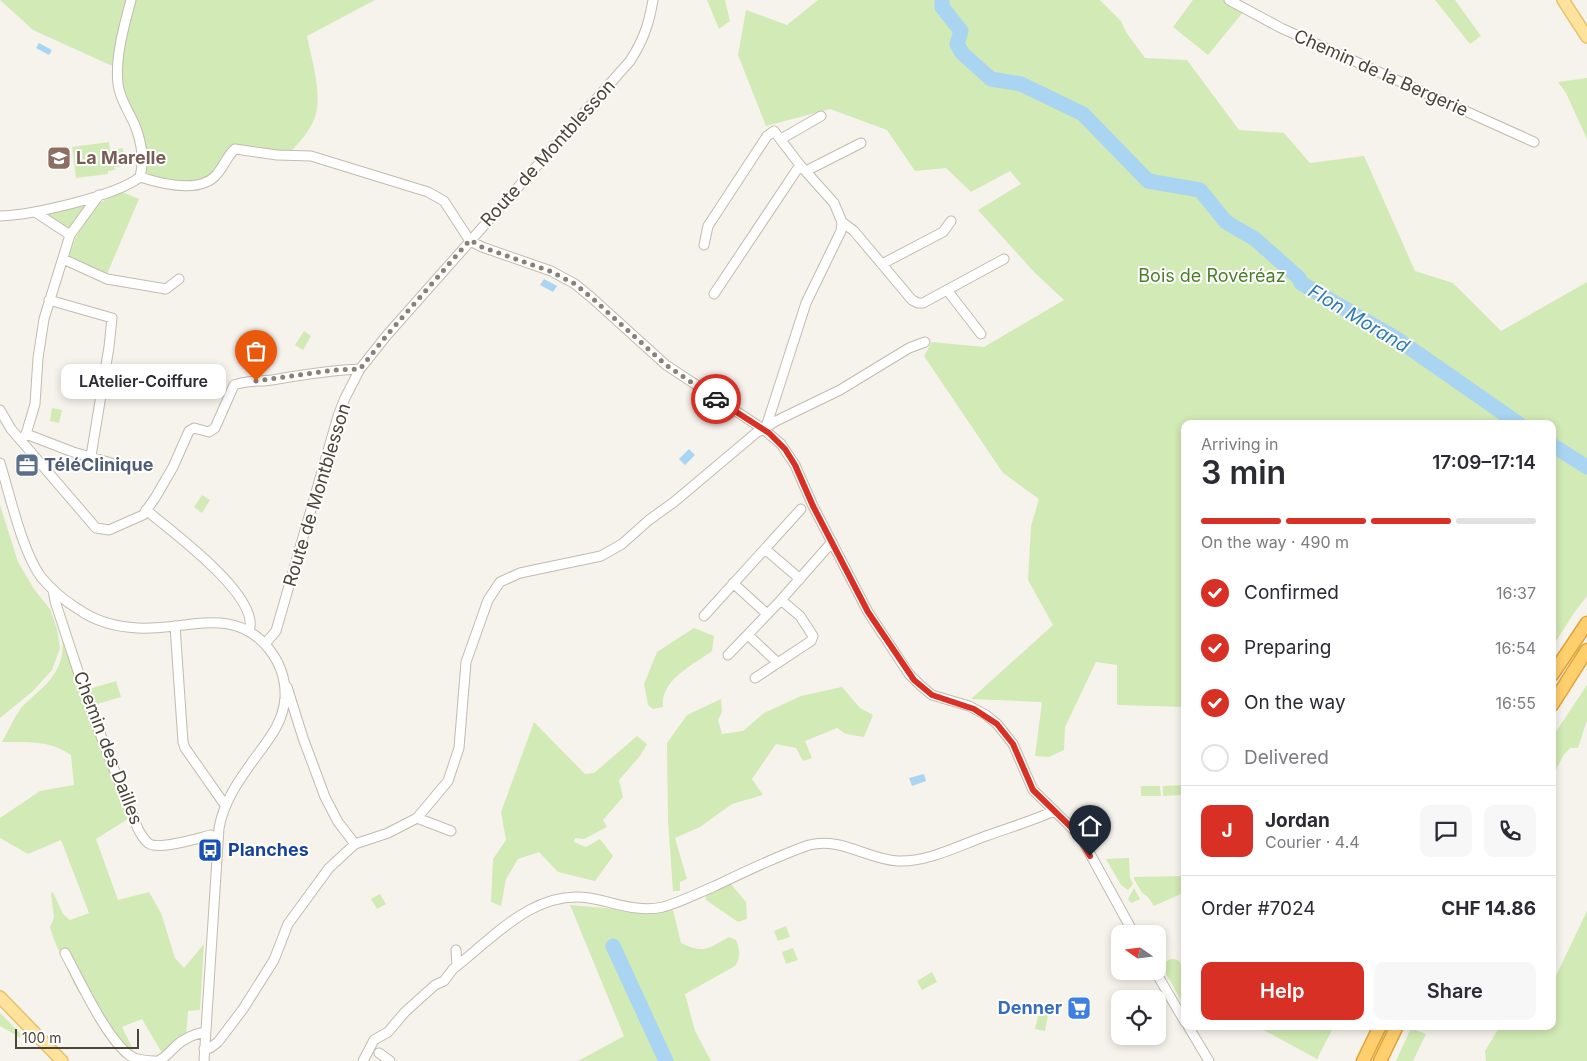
<!DOCTYPE html>
<html lang="en">
<head>
<meta charset="utf-8">
<style>
	:root { --surface:#fff; --page:#f7f7f7; --text:#2b2b33; --muted:#7c7c81; --line:#e1e1e2; --accent:#d93025 }
	body { margin:0; font-family:Inter,sans-serif; background:var(--page); color:var(--text); height:100vh; display:flex; flex-direction:column; font-size:19px; white-space:nowrap }
	* { box-sizing:border-box; margin:0 }
	p { font-size:16px; color:var(--muted) }
	.icon { flex:none; width:28px; height:28px; fill:none; stroke:currentColor; stroke-width:2; stroke-linecap:round; stroke-linejoin:round }
	.map { position:relative; flex:1; overflow:hidden }
	.side { position:absolute; left:1181px; top:420px; width:375px; height:610px; display:flex; flex-direction:column; background:var(--surface); border-radius:10px; box-shadow:0 2px 8px #0003 }
	.side>* { flex:none }
	.needle { width:32px; rotate:284deg }
	.fabs { position:absolute; left:1111px; top:925px; display:grid; gap:10px }
	.fabs a { display:grid; place-items:center; width:55px; height:55px; border-radius:10px; background:var(--surface); box-shadow:0 2px 8px #0003; font-size:25px }
	.scale { position:absolute; left:15px; bottom:12px; width:124px; box-sizing:border-box; padding-left:5px; border:2px solid #4b4439; border-top:0; font-size:14px; line-height:18px; white-space:nowrap; color:#4b4439; -webkit-text-stroke:4px #fff; paint-order:stroke }
	.pin { position:absolute; display:grid; place-items:center; width:42px; height:42px; color:#fff; margin:-51px -21px; border-radius:50% 50% 50% 0; rotate:-45deg; box-shadow:0 0 5px #0007 }
	.pin .icon { rotate:45deg }
	.courier { position:absolute; display:grid; place-items:center; width:50px; height:50px; margin:-25px; border:4px solid #d93025; border-radius:50%; background:#fff; color:#222; box-shadow:0 1px 6px #0007 }
	.bubble { position:absolute; height:35px; border-radius:10px; background:var(--surface); box-shadow:0 2px 8px #0003; font-size:16px; font-weight:600; line-height:35px; text-align:center }
	.head em { font-style:normal; font-weight:600 }
	.head div { display:flex; flex-direction:column-reverse }
	.head { display:flex; align-items:center; justify-content:space-between; height:85px; padding:0 20px }
	h1 { font-size:32px; font-weight:600; line-height:38px }
	.bar { display:grid; grid-template-columns:repeat(4,1fr); gap:8px 5px; align-content:center; height:60px; padding:0 20px }
	.bar i { height:6px; border-radius:4px; background:var(--line) }
	.bar .on { background:var(--accent) }
	.bar p { grid-column:span 4 }
	.line { display:flex; align-items:center; gap:12px; padding:0 20px; border-top:1px solid var(--line) }
	.line div { flex:1 }
	.round { display:grid; place-items:center; flex:none; width:52px; height:52px; border-radius:10px; background:var(--page) }
	ol { padding:0 20px; list-style:none }
	li { display:flex; align-items:center; gap:15px; height:55px }
	li p { margin-inline-start:auto }
	li .icon { padding:5px; border-radius:50%; background:var(--accent); color:#fff; stroke-width:4 }
	li:last-child { color:var(--muted) }
	li i { width:28px; height:28px; border:2px solid var(--line); border-radius:50% }
	.action { display:flex; gap:10px; margin-top:auto; padding:10px 20px }
	.action a { flex:1; height:58px; border-radius:10px; background:var(--accent); color:#fff; font-size:20px; font-weight:600; line-height:58px; text-align:center }
	.action a+a { background:var(--page); color:var(--text) }
	.map>svg:first-child { display:block }
</style>
</head>
<body>
<div class="map">
<svg width="1587" height="1061" viewBox="0 0 1587 1061">
	<rect width="100%" height="100%" fill="#f6f3ec"/>
	<path fill="#d2eab5" d="M0 0H375L307 36C312 62 325 100 312 124 306 136 295 147 286 157L232 148 214 178 197 187 140 178 142 153 119 92 118 66 110 65 33 30Z
		M707 0H725L730 21 719 29Z
		M818 0H1100L1121 21 1126 32 1145 58 1187 60 1239 130 1284 133 1310 163 1364 156 1415 271 1453 283 1501 331 1587 282V596L1574 613 1553 646 1552 424H1185V707L1117 705V665L1096 662 1065 727 1064 750 1049 757 1035 756 1042 702 971 699 1053 625 1028 580 1031 526 1039 499 1003 473 924 356 932 342 984 347 1064 300 1034 272 978 210 1021 184 1010 171 971 192 946 168 915 171 887 130 830 109 766 126 738 55 746 10 787 25Z
		M1193 0H1224L1244 11 1208 55 1173 27Z
		M1435 0H1455L1481 36 1470 44Z
		M1587 78V139L1566 93 1558 82Z
		M109 142 110 150 123 148 124 160 122 166 114 167 115 170 108 171V174L76 178 72 147Z
		M122 192 139 199 107 274 69 256 76 237 97 204Z
		M92 201 74 228 68 229 45 214Z
		M304 331 311 336 303 350 295 345Z
		M52 408 62 410 59 423 50 421Z
		M202 495 210 500 202 513 194 507Z
		M0 505 18 562 34 589 50 609 57 629 60 648 52 670 33 691 0 718Z
		M694 628 714 636 712 651C693 665 660 680 663 707L653 709 648 705 644 684 657 652Z
		M61 630 131 817 96 839 118 900 149 892 161 913 175 958 184 968 204 944 200 1010 188 1011 186 1037 173 1043 162 1053 142 1019 122 1027 133 1049 122 1057 75 986 54 940 50 927 54 918 51 894 53 892 63 914 70 920 89 913 61 840 28 854 0 838V818L40 791 74 785 71 755C50 740 27 742 2 742 8 731 14 718 21 708 27 701 35 695 41 689 60 672 66 655 61 630Z
		M116 681 121 697 94 705 89 689Z
		M1587 685V720L1578 748H1570L1563 756 1553 776V736Z
		M842 687 860 708 873 715 864 737 846 734 837 728 805 741 812 758 803 761 796 748 776 744 752 779 763 795 732 804 700 827 675 838 687 879 680 882V891H673L668 821 667 743 687 715 721 699 722 712 718 720 722 734 743 731 764 713 801 696Z
		M534 722 585 774 594 773 637 736 647 744 640 756 619 780 623 797 603 820 607 827 584 839 575 838 574 842 586 847 600 839 613 856 595 881 558 872 539 852 518 859 506 879 501 906 491 902 493 859 506 840 501 812Z
		M1182 785 1183 795 1163 796V786Z
		M1141 786H1160L1161 796H1141Z
		M1129 858 1130 878 1133 884 1128 890 1121 885 1106 859Z
		M1185 876V892L1154 906 1148 897 1142 893 1134 879V877Z
		M730 883 746 902 747 919 738 922 706 900 705 894Z
		M1134 888 1140 899 1131 903 1128 899Z
		M380 894 386 904 377 909 371 899Z
		M570 905 651 912 673 910 681 943C705 954 707 949 729 937L736 940C740 950 741 957 735 966L685 994 695 1031 711 1061H578L624 1036Z
		M1587 911V1061H1486L1485 1051 1500 1026H1552L1553 982Z
		M786 926 790 937 778 941 774 931Z
		M793 948 798 960 786 964 782 952Z
		M1170 959C1174 959 1176 959 1179 961 1186 968 1185 997 1185 1007L1164 971 1166 962Z
		M932 972 937 982 922 990 917 981Z
		M1045 1008 1049 1010 1045 1031 1035 1029 1039 1012Z
		M0 1013 31 1044 0 1026Z
		M1256 1026H1334L1317 1059Z
		M1411 1028 1426 1034 1413 1061H1396Z"/>
	<path fill="#a9d4f2" d="M39 43 52 50 49 55 36 48Z
		M544 279 557 286 553 292 540 285Z
		M689 449 695 455 685 465 679 459Z
		M924 774 926 781 912 786 909 778Z"/>
	<g fill="none" stroke-linecap="round" stroke-linejoin="round">
		<path stroke="#a9d4f2" stroke-width="15" d="M942 0V7L961 31 957 44 962 53 991 79 1021 84 1083 114 1148 181 1200 190 1226 222 1255 239 1299 278 1301 283 1397 339 1519 424
			M1552 445 1587 467
			M613 946 666 1061"/>
		<g stroke="#c2bbae" stroke-width="11">
			<path id="minor" d="M131 0C124 26 115 57 118 84 120 102 132 115 137 131 142 146 144 162 140 177
				M1229 0 1281 28 1534 142
				M781 139 821 116
				M806 171 861 143
				M0 216C32 215 116 196 140 177 162 184 201 194 217 174 224 166 227 156 235 149L277 155 311 156 428 192 444 201 470 241 482 247 551 271 575 284 592 298 666 365 763 429 781 444 795 465 813 506 868 612 909 674 920 685 932 695 969 706 986 715 997 724 1013 744 1033 790 1075 831 1083 841 1134 934
				M842 222 854 231 912 300 918 303H923L1004 259
				M70 235 99 195
				M704 245 708 226 767 136 774 131 800 165 834 203 842 222 841 231 806 303 766 427
				M63 259 107 279 166 289 179 279
				M882 264 943 232 951 221
				M947 290 981 334
				M714 294 800 165
				M49 300 112 318 109 347 91 456
				M0 410 11 429 96 528 109 530 143 515 155 498 173 467 189 431 194 428 209 432 215 428 234 385C246 380 259 382 272 380 301 375 330 370 360 369
				M26 434 73 452 125 467
				M21 440 26 434 35 404 38 358 44 319 70 235 35 212
				M0 463C10 495 22 551 41 577 51 589 65 601 78 609 95 621 117 627 138 628 186 631 233 604 269 649 280 663 286 680 285 698 283 723 269 739 255 758 239 780 224 801 219 828L204 1061
				M146 510C170 530 262 597 249 631
				M765 549 800 579
				M733 583 767 614
				M53 590 55 601C77 669 99 737 128 802 133 815 137 833 148 843 158 851 198 838 211 835
				M704 616 801 509
				M175 626 183 742 185 748 225 805
				M748 635 778 663
				M265 644 276 631 278 624 338 416 345 398 360 369 387 335 630 61C643 41 649 24 653 0
				M728 655 781 600 832 542
				M755 678 811 641 813 636 800 616 781 600
				M287 687 303 738 325 797 338 822 355 844
				M417 818 451 831
				M456 950 457 966
				M65 953C80 981 105 1036 129 1055 136 1060 147 1061 155 1061
				M1155 971 1185 1022
				M1188 1026 1209 1061
				M204 1049 210 1048 218 1042 243 1009 274 960 288 924 329 868 355 844 388 833 417 818 448 781 459 748 466 662 488 600 500 582 520 573 601 556 622 544 649 520 674 502 756 433 776 421 840 390 909 348 925 342
				M379 1053 390 1061
				M158 1061C168 1056 168 1053 176 1046 183 1039 195 1034 205 1032
				M363 1061 374 1040 388 1032 405 1012 435 985 444 981 453 969C492 939 534 889 589 898 614 902 637 913 663 907 681 902 698 893 715 886 746 871 777 856 809 845 842 837 866 859 898 861 928 862 958 846 986 836 1008 828 1032 821 1054 811"/>
		</g>
		<g stroke="#e6c16a" stroke-width="14">
			<path id="major" d="M1563 0 1587 37
				M0 997 62 1061"/>
		</g>
		<g stroke="#e0a43c" stroke-width="15">
			<path id="highway" d="M1552 675 1587 623
				M1552 705 1587 650
				M1363 1061 1380 1026
				M1380 1061 1397 1026"/>
		</g>
		<use href="#minor" stroke="#fff" stroke-width="9"/>
		<use href="#major" stroke="#ffe39c" stroke-width="11"/>
		<use href="#highway" stroke="#ffcf6e" stroke-width="12"/>
	</g>
	<g fill="none" stroke-linecap="round" stroke-linejoin="round">
		<path stroke="#878178" stroke-width="5" stroke-dasharray="0 9" d="M256 381 335 370 360 369 387 335 470 240 482 247 550 271 575 284 592 298 666 365 716 399"/>
		<path stroke="#d93025" stroke-width="6" d="M716 399 769 433 785 449 795 465 813 506 868 612 914 680 932 695 974 709 997 724 1013 744 1033 790 1075 831 1090 856"/>
	</g>
	<defs>
		<g id="school-square" transform="scale(1.25)"><rect x="-9" y="-9" width="18" height="18" rx="4" fill="#8d6e63" stroke="#fff"/><path d="M0-5L7-2L0 1L-7-2ZM-4 1L0 2.5L4 1V4Q0 6-4 4Z" fill="#fff"/></g>
		<g id="office-square" transform="scale(1.25)"><rect x="-9" y="-9" width="18" height="18" rx="4" fill="#5c6f8a" stroke="#fff"/><path d="M-6-3h4V-5.5h4V-3h4V5H-6ZM-1-4.5V-3h2v-1.5ZM-6 0V1H6V0Z" fill="#fff"/></g>
		<g id="bus-square" transform="scale(1.25)"><rect x="-9" y="-9" width="18" height="18" rx="4" fill="#1a4fb4" stroke="#fff"/><path d="M-5-6H5V4H4V6H2V4H-2V6H-4V4H-5ZM-3.5-4V0h7V-4ZM-3.5 1.2v1.5H-2V1.2ZM2 1.2v1.5H3.5V1.2Z" fill="#fff"/></g>
		<g id="supermarket-square" transform="scale(1.25)"><rect x="-9" y="-9" width="18" height="18" rx="4" fill="#3f7fe0" stroke="#fff"/><path d="M-6-5.5h2.5l.6 2H6L4.5 2H-2.5L-4.4-4H-6ZM-1.5 3.2a1.3 1.3 0 1 0 .1 0ZM3 3.2a1.3 1.3 0 1 0 .1 0Z" fill="#fff"/></g>
	</defs>
	<g fill-rule="evenodd">
		<use href="#school-square" x="59" y="158"/>
		<use href="#office-square" x="27" y="465"/>
		<use href="#bus-square" x="210" y="850"/>
		<use href="#supermarket-square" x="1079" y="1008"/>
	</g>
	<g text-anchor="middle" stroke-width="4" stroke-linejoin="round" paint-order="stroke">
		<g font-size="18" fill="#4b4439" stroke="#fff">
			<text transform="translate(1381 73) rotate(24)" y="6">Chemin de la Bergerie</text>
			<text transform="translate(548 153) rotate(-48)" y="6">Route de Montblesson</text>
			<text transform="translate(317 495) rotate(-73)" y="6">Route de Montblesson</text>
			<text transform="translate(108 748) rotate(69)" y="6">Chemin des Dailles</text>
		</g>
		<g font-size="18" font-weight="bold" fill="#785e54" stroke="#fff" text-anchor="start">
			<text x="76" y="164">La Marelle</text>
		</g>
		<g font-size="18" fill="#4a7f2a" stroke="#fff">
			<text x="1212" y="282">Bois de Rovéréaz</text>
		</g>
		<g font-size="18" font-weight="bold" fill="#4e5e75" stroke="#fff" text-anchor="start">
			<text x="44" y="471">TéléClinique</text>
		</g>
		<g font-size="18" font-weight="bold" fill="#164399" stroke="#fff" text-anchor="start">
			<text x="228" y="856">Planches</text>
		</g>
		<g font-size="18" font-weight="bold" fill="#366cbe" stroke="#fff" text-anchor="end">
			<text x="1062" y="1014">Denner</text>
		</g>
		<g font-size="19" font-style="italic" fill="#2e7ab2" stroke="#fff">
			<text transform="translate(1359 318) rotate(31)" y="7">Flon Morand</text>
		</g>
	</g>
</svg>
<div class="fabs">
<a><svg class="needle" viewBox="-14 -14 28 28"><path d="M0-13l5 13h-10z" fill="#e53935"/><path d="M0 13l5-13h-10z" fill="#7c7c81"/></svg></a>
<a><svg class="icon" aria-label="locate" viewBox="0 0 24 24"><circle cx="12" cy="12" r="6"/><path d="M12 2v4M12 18v4M2 12h4M18 12h4"/></svg></a>
</div>
<div class="scale">100 m</div>
<div class="pin" style="left:256px;top:381px;background:#ea580c"><svg class="icon" aria-label="bag" viewBox="0 0 24 24"><path d="M5 8h14l-1 12H6zM9 8a3 3 0 0 1 6 0"/></svg></div>
<div class="pin" style="left:1090px;top:856px;background:#1f2937"><svg class="icon" aria-label="home" viewBox="0 0 24 24"><path d="M3 11l9-7 9 7M6 9v11h12V9"/></svg></div>
<div class="courier" style="left:716px;top:399px"><svg class="icon" aria-label="car" viewBox="0 0 24 24"><path d="M5 17H2v-5l4-1 3-4h7l3 4 3 1v5h-3M9 17h6M6 11h13"/><circle cx="7" cy="17" r="2"/><circle cx="17" cy="17" r="2"/></svg></div>
<div class="bubble" style="left:61px;top:364px;width:165px">LAtelier-Coiffure</div>
<section class="side">
<div class="head"><div><h1>3 min</h1><p>Arriving in</p></div><em>17:09–17:14</em></div>
<div class="bar"><i class="on"></i><i class="on"></i><i class="on"></i><i></i><p>On the way · 490 m</p></div>
<ol>
<li><svg class="icon" aria-label="check" viewBox="0 0 24 24"><path d="M5 12l5 5 9-10"/></svg>Confirmed<p>16:37</p></li>
<li><svg class="icon" aria-label="check" viewBox="0 0 24 24"><path d="M5 12l5 5 9-10"/></svg>Preparing<p>16:54</p></li>
<li><svg class="icon" aria-label="check" viewBox="0 0 24 24"><path d="M5 12l5 5 9-10"/></svg>On the way<p>16:55</p></li>
<li><i></i>Delivered</li>
</ol>
<div class="line" style="height:90px"><b class="round" style="background:var(--accent);color:#fff">J</b><div><b>Jordan</b><p>Courier · 4.4</p></div><a class="round"><svg class="icon" aria-label="chat" viewBox="0 0 24 24"><path d="M4 5h16v11H9l-5 4z"/></svg></a><a class="round"><svg class="icon" aria-label="phone" viewBox="0 0 24 24"><path d="M5 4h4l2 5-3 2q2 4 5 5l2-3 5 2v4C11 20 4 13 5 4z"/></svg></a></div>
<div class="line" style="height:65px"><div>Order #7024</div><b>CHF 14.86</b></div>
<div class="action"><a>Help</a><a>Share</a></div>
</section>
</div>
</body>
</html>
